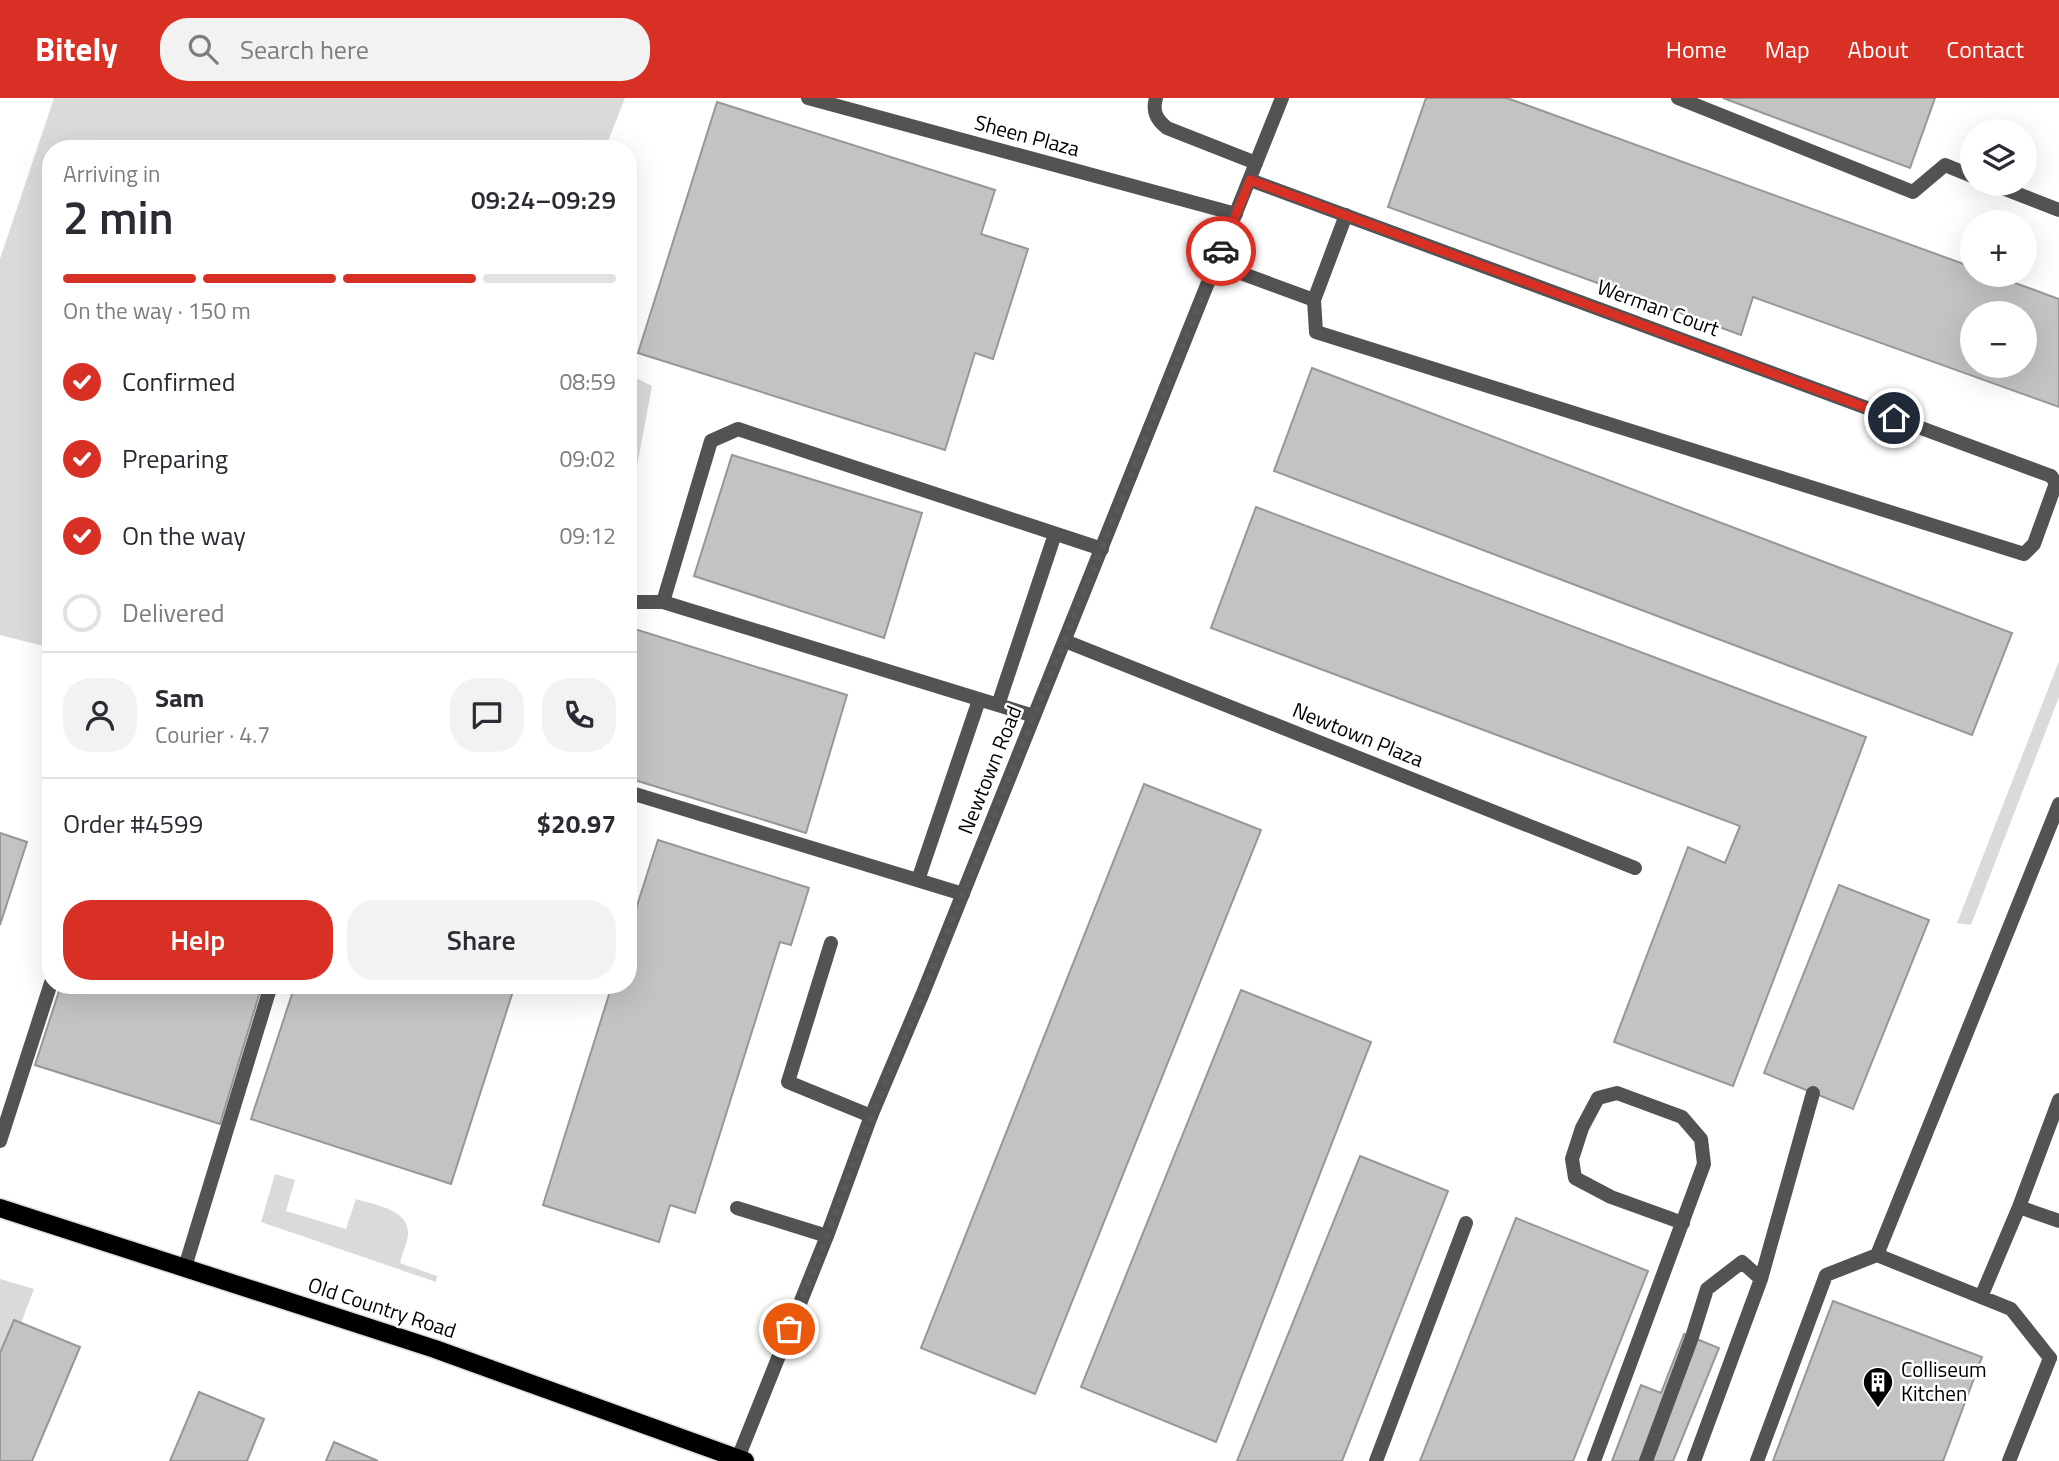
<!DOCTYPE html>
<html lang="en">
<head>
<meta charset="utf-8">
<style>
	:root { --surface:#fff; --page:#f2f2f3; --text:#2b2b33; --muted:#7c7c81; --line:#e1e1e2; --accent:#d93025 }
	body { margin:0; font-family:"Titillium Web",sans-serif; background:var(--page); color:var(--text); height:100vh; display:flex; flex-direction:column; font-size:26px; white-space:nowrap }
	* { box-sizing:border-box; margin:0 }
	p { font-size:23px; color:var(--muted) }
	.icon { flex:none; width:38px; height:38px; fill:none; stroke:currentColor; stroke-width:2; stroke-linecap:round; stroke-linejoin:round }
	.map { position:relative; flex:1; overflow:hidden }
	.sheet { position:absolute; left:42px; top:42px; width:595px; height:854px; display:flex; flex-direction:column; background:var(--surface); border-radius:28px; box-shadow:0 7px 28px #0002 }
	.sheet>* { flex:none }
	.controls { position:absolute; left:1960px; top:21px; display:grid; gap:14px }
	.controls a { display:grid; place-items:center; width:77px; height:77px; border-radius:50%; background:var(--surface); box-shadow:0 7px 28px #0002; font-size:35px }
	.pin { position:absolute; display:grid; place-items:center; width:60px; height:60px; color:#fff; margin:-30px; border:4px solid #fff; border-radius:50%; box-shadow:0 2px 7px #0007 }
	.courier { position:absolute; display:grid; place-items:center; width:70px; height:70px; margin:-35px; border:5px solid #d93025; border-radius:50%; background:#fff; color:#222; box-shadow:0 2px 9px #0007 }
	.summary em { font-style:normal; font-weight:600 }
	.summary div { display:flex; flex-direction:column-reverse }
	.summary { display:flex; align-items:center; justify-content:space-between; height:119px; padding:0 21px }
	h1 { font-size:46px; font-weight:600; line-height:52px }
	.bar { display:grid; grid-template-columns:repeat(4,1fr); gap:10px 7px; align-content:center; height:84px; padding:0 21px }
	.bar i { height:9px; border-radius:5px; background:var(--line) }
	.bar .current { background:var(--accent) }
	.bar p { grid-column:span 4 }
	.line { display:flex; align-items:center; gap:18px; padding:0 21px; border-top:2px solid var(--line) }
	.line div { flex:1 }
	.round { display:grid; place-items:center; flex:none; width:74px; height:74px; border-radius:28px; background:var(--page) }
	ol { padding:0 21px; list-style:none }
	li { display:flex; align-items:center; gap:21px; height:77px }
	li p { margin-inline-start:auto }
	li .icon { padding:7px; border-radius:50%; background:var(--accent); color:#fff; stroke-width:4 }
	li:last-child { color:var(--muted) }
	li i { width:38px; height:38px; border:4px solid var(--line); border-radius:50% }
	.primary-button { display:flex; gap:14px; margin-top:auto; padding:14px 21px }
	.primary-button a { flex:1; height:80px; border-radius:28px; background:var(--accent); color:#fff; font-size:28px; font-weight:600; line-height:80px; text-align:center }
	.primary-button a+a { background:var(--page); color:var(--text) }
	header { display:flex; align-items:center; gap:42px; box-sizing:border-box; height:98px; padding:0 35px; background:var(--accent); color:#fff }
	header strong { font-size:33px }
	nav { display:flex; gap:38px; margin-inline-start:auto; font-size:24px }
	.search { width:490px; height:63px; background:var(--page); display:flex; align-items:center; gap:18px; box-sizing:border-box; padding:0 24px; border-radius:28px; color:var(--muted); font-size:26px }
	.map>svg:first-child { display:block }
</style>
</head>
<body>
<header>
<strong>Bitely</strong>
<div class="search"><svg class="icon" aria-label="search" viewBox="0 0 24 24"><circle cx="10" cy="10" r="6"/><path d="M15 15l6 6"/></svg>Search here</div>
<nav><a>Home</a><a>Map</a><a>About</a><a>Contact</a></nav>
</header>
<div class="map">
<svg width="2059" height="1363" viewBox="0 0 2059 1363">
	<rect width="100%" height="100%" fill="#fff"/>
	<path fill="#dadada" d="M54 0H625L605 51H51V550L0 537V161Z
		M628 276 652 288 628 417Z
		M2059 563V599L1971 827 1957 825Z
		M275 1076 295 1082 286 1113 346 1131 356 1101C374 1107 410 1111 408 1137 407 1146 402 1156 400 1165L437 1178 436 1184 261 1124Z
		M0 1181 34 1191 0 1280Z"/>
	<path fill="#c3c3c3" stroke="#979797" stroke-width="2" fill-rule="evenodd" d="M1426 0H1507L1972 169V177H1993L2059 201V309L1753 199 1741 237 1388 109ZM1972 215H2025V268H1972Z
		M1723 0H1935L1910 70Z
		M717 4 995 92 981 136 1028 151 993 261 975 255 945 352 638 255Z
		M1312 270 2012 535 1972 637 1274 373Z
		M732 357 922 415 884 540 694 478Z
		M1256 409 1866 639 1733 988 1614 944 1688 749 1725 765 1740 728 1211 530Z
		M628 529 847 597 806 735 628 680Z
		M1144 686 1261 732 1035 1296 921 1250Z
		M0 735 27 744 0 827Z
		M658 742 809 790 791 847 780 844 695 1115 670 1107 659 1144 543 1107 612 887H628V836Z
		M1839 787 1929 822 1853 1011 1764 975Z
		M61 887H262L220 1026 35 967Z
		M295 887H515L451 1086 251 1021Z
		M1241 892 1371 944 1216 1344 1081 1289Z
		M1360 1058 1448 1093 1342 1363H1237Z
		M1516 1120 1648 1173 1573 1363H1420Z
		M1833 1203 1982 1259 1943 1363H1773Z
		M14 1222 80 1249 32 1363H0V1255Z
		M1684 1236 1719 1250 1673 1363H1612L1641 1287 1661 1295Z
		M199 1294 264 1321 247 1363H170Z
		M334 1344 378 1363H326Z"/>
	<g fill="none" stroke-linecap="round" stroke-linejoin="round">
		<g stroke="#dbdbdb" stroke-width="21">
			<path id="primary" d="M0 1110 435 1251 745 1363"/>
		</g>
		<path stroke="#535353" stroke-width="14" d="M1156 0C1152 14 1157 22 1167 30L1256 65
			M1678 0 1913 94 1945 67 1972 78
			M1992 86 2059 112
			M1216 166 1314 202 1316 234 2024 456 2034 446 2056 385 2051 378
			M1314 202 1346 117
			M628 504H663L1034 618
			M663 504 711 343 738 331 1102 451
			M998 607 1055 436
			M628 694 963 796
			M918 782 979 602
			M831 845 788 984 871 1018
			M0 1043 51 885
			M2019 1109 2059 1123
			M737 1110 827 1138
			M1877 1157 2059 706
			M185 1169 271 887
			M1981 1199 2019 1109 2059 1002
			M1376 1363 1466 1125
			M1594 1363 1704 1066 1701 1041 1682 1019 1617 995 1598 1000 1582 1030 1572 1061 1575 1080 1611 1099 1683 1125
			M1646 1363 1692 1239 1707 1191 1742 1164 1761 1181
			M1694 1363 1761 1181 1813 995
			M1757 1363 1826 1177 1877 1157 2011 1211 2050 1260"/>
		<path stroke="#535353" stroke-width="14" d="M808 0 1236 116
			M1250 82 2051 378
			M1065 543 1635 770
			M2009 1363 2050 1260"/>
		<path stroke="#535353" stroke-width="14" d="M738 1360 827 1138 871 1018 923 895 1282 0"/>
		<use href="#primary" stroke="#000" stroke-width="18"/>
	</g>
	<g fill="none" stroke-linecap="round" stroke-linejoin="round">
		<path stroke="#595959" stroke-width="7" stroke-dasharray="0 12.6" d="M789 1231 827 1138 872 1018 923 895 1221 153"/>
		<path stroke="#d93025" stroke-width="9" d="M1221 153 1250 82 1894 320"/>
	</g>
	<defs>
		<g id="building-pin" transform="scale(1.575)"><path d="M0 17L-7.5 6A9.5 9.5 0 1 1 7.5 6Z" fill="#000" stroke="#fff"/><path d="M-4-6H4V6H1V3H-1V6H-4ZM-2.5-4.3h1.7v1.8h-1.7ZM.8-4.3h1.7v1.8H.8ZM-2.5-1h1.7V.8h-1.7ZM.8-1h1.7V.8H.8Z" fill="#fff"/></g>
	</defs>
	<g fill-rule="evenodd">
		<use href="#building-pin" x="1878" y="1284"/>
	</g>
	<g text-anchor="middle" stroke-width="5" stroke-linejoin="round" paint-order="stroke">
		<g font-size="21" fill="#000" stroke="#fff">
			<text transform="translate(1027 38) rotate(15)" y="7">Sheen Plaza</text>
			<text transform="translate(1658 210) rotate(20)" y="7">Werman Court</text>
			<text transform="translate(1358 637) rotate(22)" y="7">Newtown Plaza</text>
			<text transform="translate(990 672) rotate(-68)" y="7">Newtown Road</text>
			<text transform="translate(382 1210) rotate(18)" y="7">Old Country Road</text>
		</g>
		<g font-size="21" fill="#000" stroke="#fff" text-anchor="start">
			<text x="1901" y="1279">Colliseum<tspan x="1901" dy="24">Kitchen</tspan></text>
		</g>
	</g>
</svg>
<div class="controls">
<a><svg class="icon" aria-label="layers" viewBox="0 0 24 24"><path d="M12 4l9 5-9 5-9-5zM3 14l9 5 9-5"/></svg></a>
<a>+</a>
<a>−</a>
</div>
<div class="pin" style="left:789px;top:1231px;background:#ea580c"><svg class="icon" aria-label="bag" viewBox="0 0 24 24"><path d="M5 8h14l-1 12H6zM9 8a3 3 0 0 1 6 0"/></svg></div>
<div class="pin" style="left:1894px;top:320px;background:#1f2937"><svg class="icon" aria-label="home" viewBox="0 0 24 24"><path d="M3 11l9-7 9 7M6 9v11h12V9"/></svg></div>
<div class="courier" style="left:1221px;top:153px"><svg class="icon" aria-label="car" viewBox="0 0 24 24"><path d="M5 17H2v-5l4-1 3-4h7l3 4 3 1v5h-3M9 17h6M6 11h13"/><circle cx="7" cy="17" r="2"/><circle cx="17" cy="17" r="2"/></svg></div>
<section class="sheet">
<div class="summary"><div><h1>2 min</h1><p>Arriving in</p></div><em>09:24–09:29</em></div>
<div class="bar"><i class="current"></i><i class="current"></i><i class="current"></i><i></i><p>On the way · 150 m</p></div>
<ol>
<li><svg class="icon" aria-label="check" viewBox="0 0 24 24"><path d="M5 12l5 5 9-10"/></svg>Confirmed<p>08:59</p></li>
<li><svg class="icon" aria-label="check" viewBox="0 0 24 24"><path d="M5 12l5 5 9-10"/></svg>Preparing<p>09:02</p></li>
<li><svg class="icon" aria-label="check" viewBox="0 0 24 24"><path d="M5 12l5 5 9-10"/></svg>On the way<p>09:12</p></li>
<li><i></i>Delivered</li>
</ol>
<div class="line" style="height:126px"><a class="round"><svg class="icon" aria-label="person" viewBox="0 0 24 24"><circle cx="12" cy="8" r="4"/><path d="M4 21q1-7 8-7t8 7"/></svg></a><div><b>Sam</b><p>Courier · 4.7</p></div><a class="round"><svg class="icon" aria-label="chat" viewBox="0 0 24 24"><path d="M4 5h16v11H9l-5 4z"/></svg></a><a class="round"><svg class="icon" aria-label="phone" viewBox="0 0 24 24"><path d="M5 4h4l2 5-3 2q2 4 5 5l2-3 5 2v4C11 20 4 13 5 4z"/></svg></a></div>
<div class="line" style="height:91px"><div>Order #4599</div><b>$20.97</b></div>
<div class="primary-button"><a>Help</a><a>Share</a></div>
</section>
</div>
</body>
</html>
